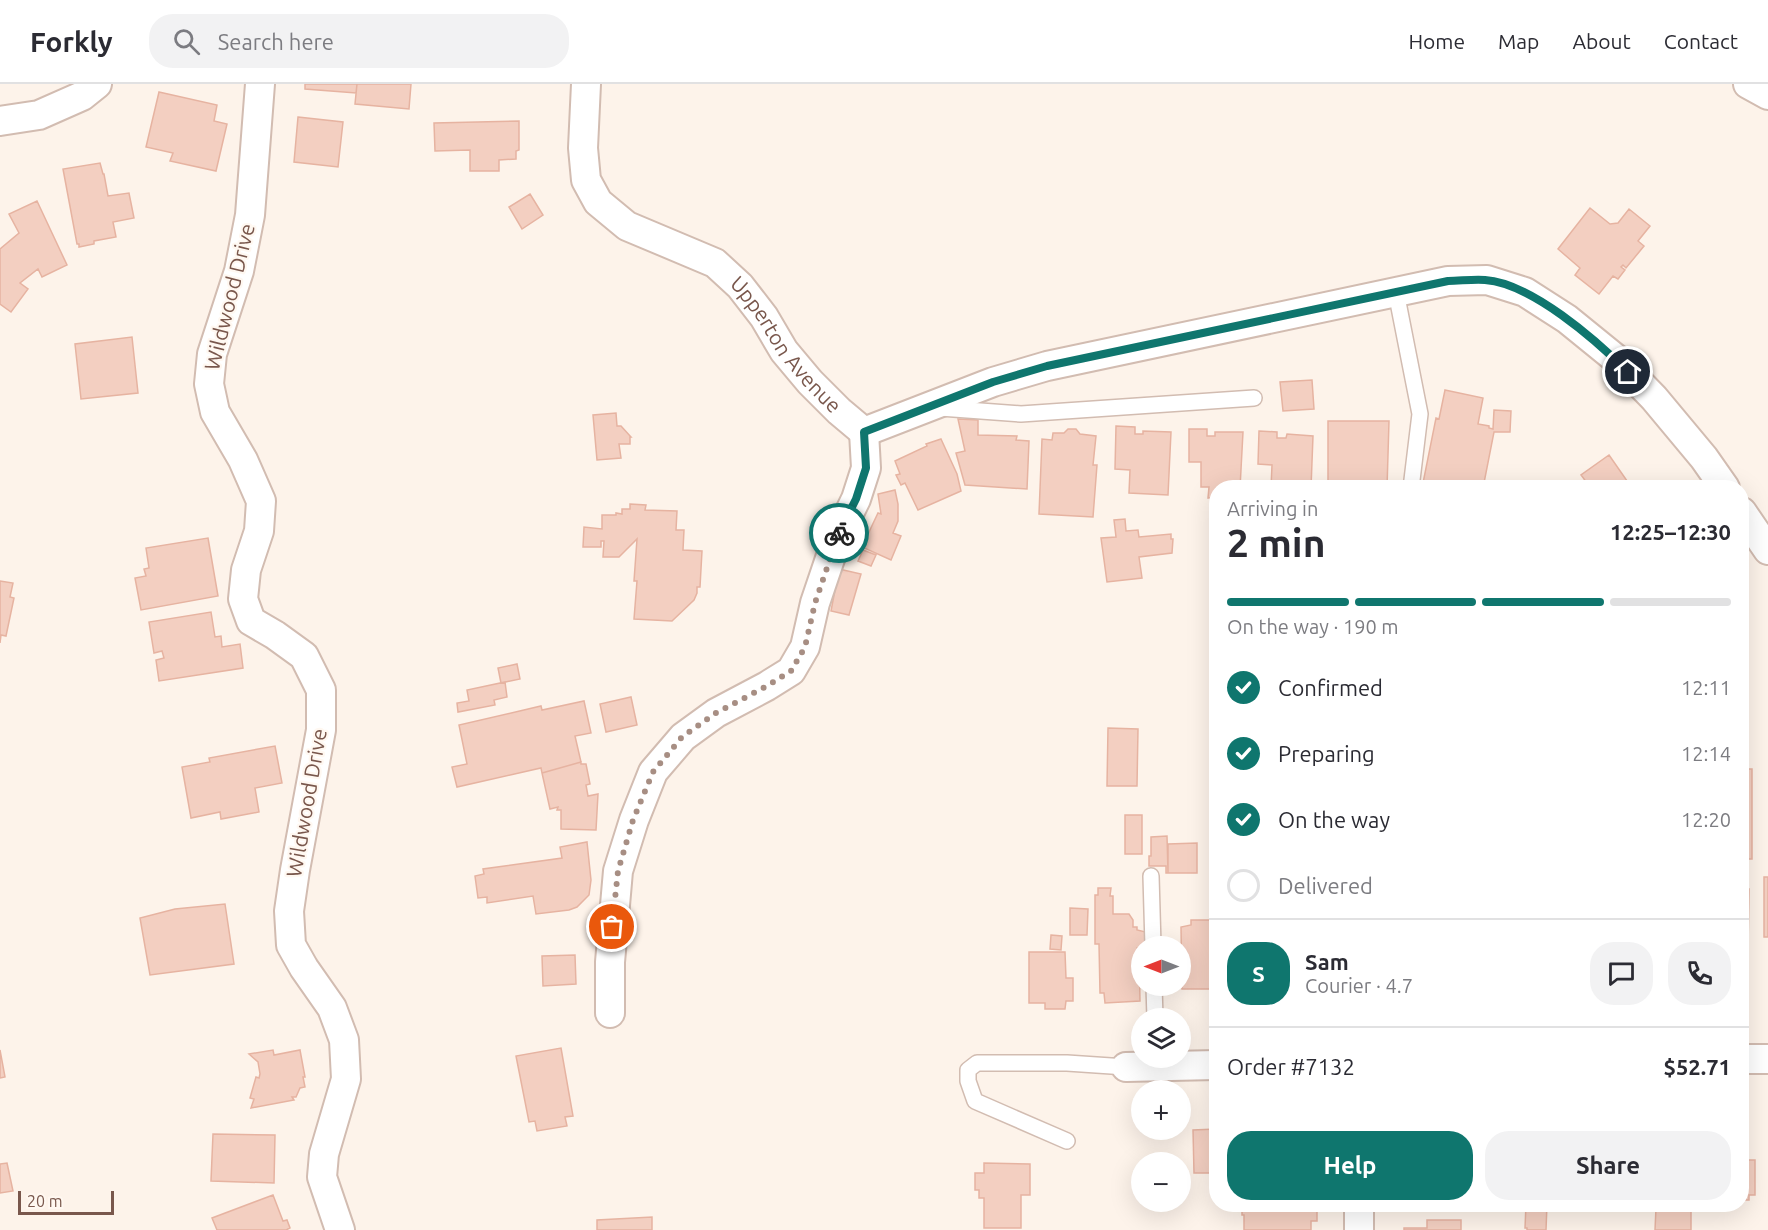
<!DOCTYPE html>
<html lang="en">
<head>
<meta charset="utf-8">
<style>
	:root { --surface:#fff; --page:#f2f2f3; --text:#2b2b33; --muted:#7c7c81; --line:#e1e1e2; --accent:#0f766e }
	body { margin:0; font-family:Ubuntu,sans-serif; background:var(--page); color:var(--text); height:100vh; display:flex; flex-direction:column; font-size:22px; white-space:nowrap }
	* { box-sizing:border-box; margin:0 }
	p { font-size:20px; color:var(--muted) }
	.icon { flex:none; width:33px; height:33px; fill:none; stroke:currentColor; stroke-width:2; stroke-linecap:round; stroke-linejoin:round }
	.map { position:relative; flex:1; overflow:hidden }
	.details { position:absolute; left:1209px; top:396px; width:540px; height:732px; display:flex; flex-direction:column; background:var(--surface); border-radius:24px; box-shadow:0 6px 24px #0002 }
	.details>* { flex:none }
	.needle { width:39px; rotate:270deg }
	.buttons { position:absolute; left:1131px; top:852px; display:grid; gap:12px }
	.buttons a { display:grid; place-items:center; width:60px; height:60px; border-radius:50%; background:var(--surface); box-shadow:0 6px 24px #0002; font-size:30px }
	.scale { position:absolute; left:18px; bottom:15px; width:96px; box-sizing:border-box; padding-left:6px; border:3px solid #79574c; border-top:0; font-size:16px; line-height:21px; white-space:nowrap; color:#79574c; -webkit-text-stroke:4px #fff8f1; paint-order:stroke }
	.pin { position:absolute; display:grid; place-items:center; width:51px; height:51px; color:#fff; margin:-26px; border:3px solid #fff; border-radius:50%; box-shadow:0 2px 6px #0007 }
	.courier { position:absolute; display:grid; place-items:center; width:60px; height:60px; margin:-30px; border:4px solid #0f766e; border-radius:50%; background:#fff; color:#222; box-shadow:0 2px 8px #0007 }
	.summary em { font-style:normal; font-weight:600 }
	.summary div { display:flex; flex-direction:column-reverse }
	.summary { display:flex; align-items:center; justify-content:space-between; height:102px; padding:0 18px }
	h1 { font-size:39px; font-weight:600; line-height:45px }
	.bar { display:grid; grid-template-columns:repeat(4,1fr); gap:9px 6px; align-content:center; height:72px; padding:0 18px }
	.bar i { height:8px; border-radius:4px; background:var(--line) }
	.bar .on { background:var(--accent) }
	.bar p { grid-column:span 4 }
	.line { display:flex; align-items:center; gap:15px; padding:0 18px; border-top:2px solid var(--line) }
	.line div { flex:1 }
	.round { display:grid; place-items:center; flex:none; width:63px; height:63px; border-radius:24px; background:var(--page) }
	ol { padding:0 18px; list-style:none }
	li { display:flex; align-items:center; gap:18px; height:66px }
	li p { margin-inline-start:auto }
	li .icon { padding:6px; border-radius:50%; background:var(--accent); color:#fff; stroke-width:4 }
	li:last-child { color:var(--muted) }
	li i { width:33px; height:33px; border:3px solid var(--line); border-radius:50% }
	.primary-button { display:flex; gap:12px; margin-top:auto; padding:12px 18px }
	.primary-button a { flex:1; height:69px; border-radius:24px; background:var(--accent); color:#fff; font-size:24px; font-weight:600; line-height:69px; text-align:center }
	.primary-button a+a { background:var(--page); color:var(--text) }
	header { display:flex; align-items:center; gap:36px; box-sizing:border-box; height:84px; padding:0 30px; background:var(--surface); border-bottom:2px solid var(--line) }
	header strong { font-size:28px }
	nav { display:flex; gap:33px; margin-inline-start:auto; font-size:21px }
	.search { width:420px; height:54px; background:var(--page); display:flex; align-items:center; gap:15px; box-sizing:border-box; padding:0 21px; border-radius:24px; color:var(--muted); font-size:22px }
	.map>svg:first-child { display:block }
</style>
</head>
<body>
<header>
<strong>Forkly</strong>
<div class="search"><svg class="icon" aria-label="search" viewBox="0 0 24 24"><circle cx="10" cy="10" r="6"/><path d="M15 15l6 6"/></svg>Search here</div>
<nav><a>Home</a><a>Map</a><a>About</a><a>Contact</a></nav>
</header>
<div class="map">
<svg width="1768" height="1146" viewBox="0 0 1768 1146">
	<rect width="100%" height="100%" fill="#fdf3ea"/>
	<path fill="#f3cfc1" stroke="#e6b3a1" stroke-width="1.5" d="M305 0H357L356 9 305 5Z
		M357 0H411L409 25 355 20Z
		M159 8 217 21 214 37 227 40 216 87 170 77 173 69 146 63Z
		M298 33 343 38 338 83 294 78Z
		M519 37V66L516 67V75L499 76V87H470V66L435 67 434 39Z
		M100 79 103 90H104L108 112 129 109 134 134 113 138 116 153 94 157V160L79 163V160H77L63 85Z
		M530 110 543 131 522 145 509 123Z
		M37 117 67 181 42 193 38 185 20 199 28 205 11 228 0 220V165L19 149 9 130Z
		M1590 124 1610 140 1618 139 1629 125 1650 142 1638 157 1644 162 1626 184 1623 181 1621 183 1625 186 1618 195 1613 192 1599 210 1575 191 1580 184 1558 165Z
		M132 253 138 309 81 315 75 260Z
		M1312 296 1314 325 1283 327 1280 298Z
		M1445 306 1483 314 1478 340 1489 342V344L1493 345 1494 326 1511 327 1510 348H1494L1483 404H1422L1436 334 1439 335Z
		M616 329 617 342H621L631 353H630V360H619L621 374 597 376 593 331Z
		M958 335 978 336V351L1017 352 1016 356 1029 357 1027 405 965 401 956 369 965 367Z
		M1328 337H1389L1387 404H1328Z
		M1116 342 1135 343V350H1143V347L1171 348 1168 411 1129 409 1130 386 1115 385Z
		M1068 345H1076L1080 350 1096 352 1093 381H1097L1093 433 1039 430 1042 355 1052 356 1053 349H1064Z
		M1189 345H1207V352H1215V348H1243L1240 404H1216V414H1208L1209 403H1201V378H1189Z
		M1259 347 1277 348V354H1286L1287 350 1313 352 1311 404H1271L1272 381 1258 380Z
		M941 355 957 390 961 407 918 426 905 399 901 401 896 391 900 390 895 377 927 362 926 360Z
		M1609 371 1632 404H1589L1590 403 1581 391Z
		M895 406 898 420V437L893 449 901 452 891 476 862 463 878 429 881 430 878 410Z
		M630 420 646 421 645 426 677 427 676 446H684L683 466 702 467 700 503H697V509L694 516 672 537 634 535 637 497H634L637 455 619 473H603L604 457H601V463H583L584 443 602 445V431H616V429L622 430V425H630Z
		M1125 435 1126 447 1138 446 1139 453 1171 450V455H1173L1172 469 1139 473 1142 494 1107 498 1101 454 1116 453 1114 436Z
		M208 454 218 512 141 526 135 494 146 492 144 485 149 484 146 464Z
		M863 466 876 471 871 482 858 477Z
		M839 485 861 490 849 531 831 527Z
		M0 497 13 499 10 513 14 514 6 552 1 551 0 559Z
		M211 528 215 553 221 552 222 563 240 560 243 584 159 597 156 576 164 574 162 567 154 569 149 538Z
		M517 580 520 595 501 599 498 584Z
		M505 598 507 613 494 616 495 621 458 628 457 619 469 617 467 606Z
		M631 613 637 641 606 648 600 620Z
		M584 617 591 649 575 652 581 678 542 689 541 684 457 703 452 683 467 680 459 641 541 622 542 626Z
		M1108 644 1138 645 1137 702H1107Z
		M275 662 282 699 255 704 259 728 221 735 220 728 191 734 182 683 210 678 209 674Z
		M581 678V680H586L590 700 586 701 588 712 598 710 596 746 561 745V726H557L558 723 550 725 542 689Z
		M1742 685H1752V775H1742Z
		M1125 731H1142V770H1125Z
		M1167 752 1168 789H1166V782H1149V772H1151V753Z
		M587 758 591 796 589 811 577 823 569 826 536 830 533 812 487 819V813L478 814 475 792 484 790 483 785 562 774 560 763Z
		M1197 759V789H1168V760Z
		M1764 793H1768V853H1764Z
		M1098 804H1111L1110 812H1113V830H1129L1133 836V843H1137V846L1150 849V862L1137 864 1138 867H1139L1140 917 1105 919 1104 909H1100L1099 860H1095V811H1098Z
		M1742 805H1749L1748 866H1742Z
		M225 820 234 880 150 891 140 834 175 825Z
		M1070 824 1088 825 1087 851H1070Z
		M1191 836H1216V905H1182L1181 843 1191 841Z
		M1051 851 1062 852 1061 866 1050 865Z
		M1029 868H1065L1066 894H1073V917H1066L1065 925H1045V919H1029Z
		M575 871 576 900 543 902 542 872Z
		M561 964 573 1032 565 1033 567 1042 537 1047 535 1037 529 1038 516 972Z
		M0 966 5 993 0 994Z
		M273 966 274 971 300 966 305 993H303L305 1003 300 1004 296 1013H292L294 1016 251 1024 254 1015 250 1014 256 993 259 994 260 990 258 978 249 970Z
		M1216 1045V1089H1194L1193 1046Z
		M213 1050 275 1051 274 1099 211 1097Z
		M1742 1076H1755V1111H1749V1116H1742Z
		M7 1079 13 1107 0 1109V1080Z
		M984 1079 1030 1080V1111H1021V1144H984V1114H979V1106H975V1089H984Z
		M273 1111 283 1137 287 1136 290 1144 286 1146H217L212 1134Z
		M1242 1120H1317V1137H1311V1146H1244V1131H1242Z
		M1526 1120H1547L1546 1146H1527V1144H1525Z
		M1640 1120H1691V1146H1655L1656 1124H1640Z
		M652 1133V1146H597V1136Z
		M1427 1136H1461V1146H1404V1144H1427Z"/>
	<g fill="none" stroke-linecap="round" stroke-linejoin="round">
		<g stroke="#d2bcb1" stroke-width="18">
			<path id="service" d="M1396 208 1420 330 1411 404
				M940 324 1021 330 1254 314
				M1151 792 1153 862
				M1154 902 1155 934
				M1067 1057 975 1017 968 997V986L977 979H1067L1126 983"/>
		</g>
		<g stroke="#d2bcb1" stroke-width="32">
			<g id="minor">
				<path d="M260 0 250 131 239 187 212 270 209 300 215 328 243 376 261 417 259 447 246 486 243 515 251 537 275 551 304 572 321 606V646L295 786 289 827 291 861 304 884 332 924 344 956 346 995 324 1070 322 1093 340 1146"/>
				<path id="s1" d="M586 0 583 64 586 96 598 118 627 142 715 179 740 202 764 233 784 267 810 298 839 327 864 348 993 298 1047 282 1448 197 1487 196 1525 208 1567 235 1615 274 1654 314 1704 374 1725 404"/>
				<path d="M1748 0 1768 11"/>
				<path d="M0 37 39 31 82 12 97 0"/>
				<path d="M1742 428 1768 466"/>
				<path d="M610 929V878L618 787 634 736 653 688 683 653 716 629 767 602 791 587 805 563 815 519 837 454 856 415 866 384 864 348"/>
				<path d="M1742 975H1768"/>
				<path d="M1126 983 1216 981"/>
				<path d="M1359 1120V1146"/>
			</g>
		</g>
		<use href="#service" stroke="#fff" stroke-width="15"/>
		<use href="#minor" stroke="#fff" stroke-width="28"/>
	</g>
	<g fill="none" stroke-linecap="round" stroke-linejoin="round">
		<path stroke="#a78e83" stroke-width="6" stroke-dasharray="0 10.8" d="M612 843 618 787 633 736 653 688 682 653 716 629 767 602 791 587 805 563 815 519 839 449"/>
		<path stroke="#0f766e" stroke-width="8" d="M839 449 856 415 866 384 864 348 993 298 1047 282 1448 197C1460 197 1473 195 1485 196 1531 199 1596 256 1628 288"/>
	</g>
	<g text-anchor="middle" stroke-width="4.5" stroke-linejoin="round" paint-order="stroke">
		<g font-size="21" fill="#79574c" stroke="#fff8f1">
			<text transform="translate(230 213) rotate(-76)" y="7">Wildwood Drive</text>
			<text dy="7" stroke="none"><textPath href="#s1" startOffset="363">Upperton Avenue</textPath></text>
			<text transform="translate(307 719) rotate(-80)" y="7">Wildwood Drive</text>
		</g>
	</g>
</svg>
<div class="buttons">
<a><svg class="needle" viewBox="-14 -14 28 28"><path d="M0-13l5 13h-10z" fill="#e53935"/><path d="M0 13l5-13h-10z" fill="#7c7c81"/></svg></a>
<a><svg class="icon" aria-label="layers" viewBox="0 0 24 24"><path d="M12 4l9 5-9 5-9-5zM3 14l9 5 9-5"/></svg></a>
<a>+</a>
<a>−</a>
</div>
<div class="scale">20 m</div>
<div class="pin" style="left:612px;top:843px;background:#ea580c"><svg class="icon" aria-label="bag" viewBox="0 0 24 24"><path d="M5 8h14l-1 12H6zM9 8a3 3 0 0 1 6 0"/></svg></div>
<div class="pin" style="left:1628px;top:288px;background:#1f2937"><svg class="icon" aria-label="home" viewBox="0 0 24 24"><path d="M3 11l9-7 9 7M6 9v11h12V9"/></svg></div>
<div class="courier" style="left:839px;top:449px"><svg class="icon" aria-label="bike" viewBox="0 0 24 24"><circle cx="6" cy="16" r="4"/><circle cx="18" cy="16" r="4"/><path d="M6 16l4-8h5l3 8M10 8l3 8H6M13 5h3"/></svg></div>
<section class="details">
<div class="summary"><div><h1>2 min</h1><p>Arriving in</p></div><em>12:25–12:30</em></div>
<div class="bar"><i class="on"></i><i class="on"></i><i class="on"></i><i></i><p>On the way · 190 m</p></div>
<ol>
<li><svg class="icon" aria-label="check" viewBox="0 0 24 24"><path d="M5 12l5 5 9-10"/></svg>Confirmed<p>12:11</p></li>
<li><svg class="icon" aria-label="check" viewBox="0 0 24 24"><path d="M5 12l5 5 9-10"/></svg>Preparing<p>12:14</p></li>
<li><svg class="icon" aria-label="check" viewBox="0 0 24 24"><path d="M5 12l5 5 9-10"/></svg>On the way<p>12:20</p></li>
<li><i></i>Delivered</li>
</ol>
<div class="line" style="height:108px"><b class="round" style="background:var(--accent);color:#fff">S</b><div><b>Sam</b><p>Courier · 4.7</p></div><a class="round"><svg class="icon" aria-label="chat" viewBox="0 0 24 24"><path d="M4 5h16v11H9l-5 4z"/></svg></a><a class="round"><svg class="icon" aria-label="phone" viewBox="0 0 24 24"><path d="M5 4h4l2 5-3 2q2 4 5 5l2-3 5 2v4C11 20 4 13 5 4z"/></svg></a></div>
<div class="line" style="height:78px"><div>Order #7132</div><b>$52.71</b></div>
<div class="primary-button"><a>Help</a><a>Share</a></div>
</section>
</div>
</body>
</html>
